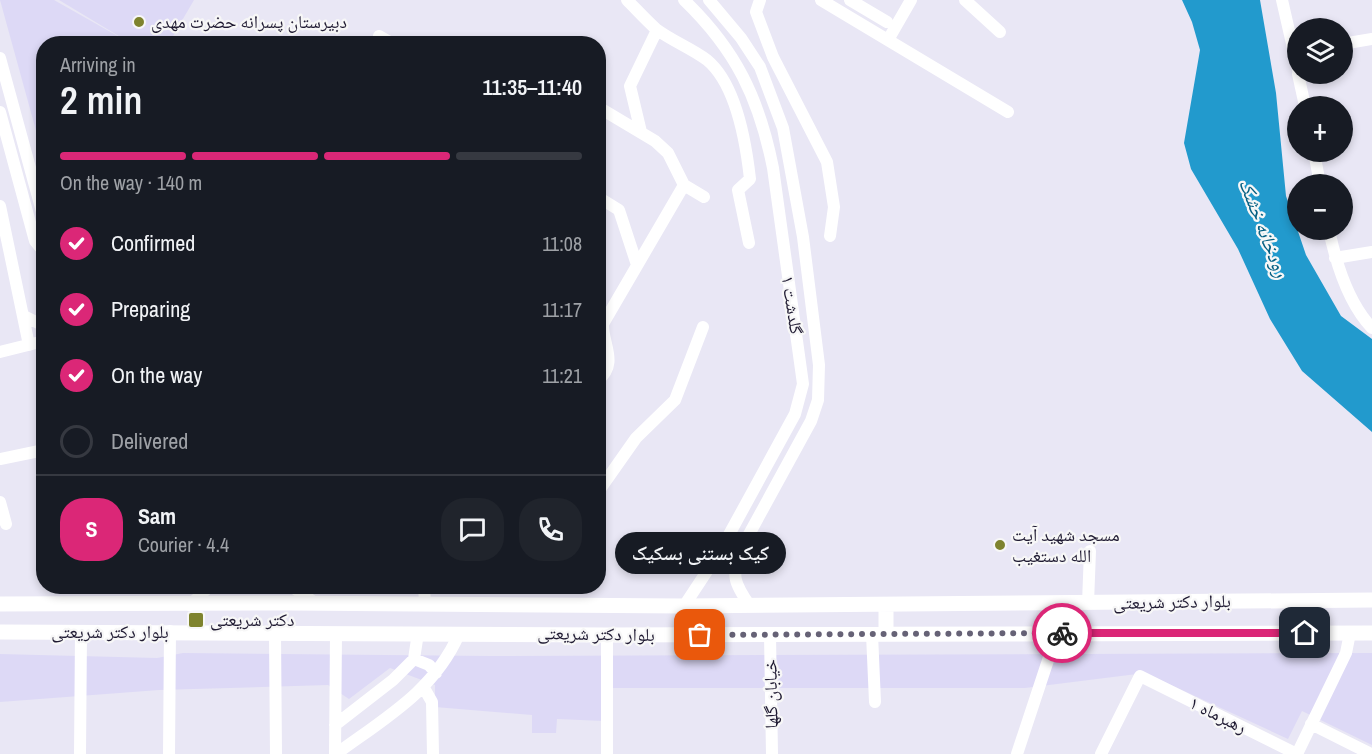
<!DOCTYPE html>
<html lang="en">
<head>
<meta charset="utf-8">
<style>
	:root { --surface:#171b24; --page:#20242c; --text:#f1f3f6; --muted:#9ea1a6; --line:#363941; --accent:#db2777 }
	body { margin:0; font-family:"Archivo Narrow","Noto Naskh Arabic",sans-serif; background:var(--page); color:var(--text); height:100vh; display:flex; flex-direction:column; font-size:22px; white-space:nowrap }
	* { box-sizing:border-box; margin:0 }
	p { font-size:20px; color:var(--muted) }
	.icon { flex:none; width:33px; height:33px; fill:none; stroke:currentColor; stroke-width:2; stroke-linecap:round; stroke-linejoin:round }
	.map { position:relative; flex:1; overflow:hidden }
	.side { position:absolute; left:36px; top:36px; width:570px; height:558px; display:flex; flex-direction:column; background:var(--surface); border-radius:24px; box-shadow:0 3px 9px #0003 }
	.side>* { flex:none }
	.fabs { position:absolute; left:1287px; top:18px; display:grid; gap:12px }
	.fabs a { display:grid; place-items:center; width:66px; height:66px; border-radius:50%; background:var(--surface); box-shadow:0 3px 9px #0003; font-size:30px }
	.pin { position:absolute; display:grid; place-items:center; width:51px; height:51px; color:#fff; margin:-26px; border-radius:12px; box-shadow:0 3px 9px #0006 }
	.courier { position:absolute; display:grid; place-items:center; width:60px; height:60px; margin:-30px; border:4px solid #db2777; border-radius:50%; background:#fff; color:#222; box-shadow:0 2px 8px #0007 }
	.bubble { position:absolute; height:42px; border-radius:21px; background:var(--surface); box-shadow:0 3px 9px #0003; font-size:20px; font-weight:600; line-height:42px; text-align:center }
	.headline em { font-style:normal; font-weight:600 }
	.headline div { display:flex; flex-direction:column-reverse }
	.headline { display:flex; align-items:center; justify-content:space-between; height:102px; padding:0 24px }
	h1 { font-size:39px; font-weight:600; line-height:45px }
	.bar { display:grid; grid-template-columns:repeat(4,1fr); gap:9px 6px; align-content:center; height:72px; padding:0 24px }
	.bar i { height:8px; border-radius:4px; background:var(--line) }
	.bar .selected { background:var(--accent) }
	.bar p { grid-column:span 4 }
	.line { display:flex; align-items:center; gap:15px; padding:0 24px; border-top:2px solid var(--line) }
	.line div { flex:1 }
	.round { display:grid; place-items:center; flex:none; width:63px; height:63px; border-radius:24px; background:var(--page) }
	ol { padding:0 24px; list-style:none }
	li { display:flex; align-items:center; gap:18px; height:66px }
	li p { margin-inline-start:auto }
	li .icon { padding:6px; border-radius:50%; background:var(--accent); color:#fff; stroke-width:4 }
	li:last-child { color:var(--muted) }
	li i { width:33px; height:33px; border:3px solid var(--line); border-radius:50% }
	.map>svg:first-child { display:block }
</style>
</head>
<body>
<div class="map">
<svg width="1372" height="754" viewBox="0 0 1372 754">
	<rect width="100%" height="100%" fill="#e9e7f5"/>
	<path fill="#ddd9f6" d="M0 0H54L130 43 44 44 43 156Z
		M59 0H194L169 43 132 44Z
		M183 653 490 656 1372 653V745L1302 711 1288 739 1145 673 1025 688H603L604 721 557 719 556 733H532V715L435 707V685L390 668 349 699 328 685 159 690 0 702V654L157 658Z"/>
	<path fill="#229acd" d="M1182 0H1260L1276 93 1286 196 1306 255 1341 316 1372 339V432L1302 371 1270 319 1238 249 1191 169 1184 143 1200 50 1192 22Z"/>
	<g fill="none" stroke-linecap="round" stroke-linejoin="round">
		<path stroke="#fff" stroke-width="12" d="M627 0C636 9 646 20 656 29 672 41 691 48 707 60 736 84 746 143 750 179L738 190 749 243
			M709 0 741 38 760 67 783 128 803 237 819 365 818 400 811 421 741 549C731 576 734 583 750 606
			M760 0 756 12 773 57 827 162 834 207 830 236
			M821 0 1008 112
			M850 0 887 22
			M965 0 1000 32
			M1282 0 1298 70
			M379 36 393 44
			M888 40 911 0
			M1342 44 1372 39
			M0 58 44 219
			M1298 74 1305 106
			M598 107 655 141 668 153 684 185 603 324C602 343 619 364 598 380
			M0 112 35 241 44 252
			M641 132 630 86 657 30
			M1314 152 1320 184
			M684 185 704 197
			M598 197 619 210 637 265
			M0 206 29 345
			M1329 230C1336 263 1348 303 1372 328
			M1335 258 1372 252
			M24 316 44 326
			M0 352 44 341
			M0 459 44 450
			M598 492 636 438 675 400 703 327
			M0 502 6 524
			M291 586 315 603
			M424 586 425 604
			M1088 603 1090 551
			M190 605 210 586
			M684 606 719 553 795 414 803 384 773 168C759 98 736 50 684 0
			M275 634 276 754
			M872 634 875 702
			M607 635V754
			M770 635 772 754
			M414 659 418 633
			M424 688 432 702 433 754
			M1311 724 1371 754
			M335 725 393 680 414 659 429 665 436 673
			M80 754 81 632
			M169 754 170 631
			M335 754 336 633
			M336 754C385 718 434 691 459 634
			M1017 754 1057 633
			M1101 754 1140 676 1297 754
			M1297 754 1346 653 1350 633"/>
		<path stroke="#fff" stroke-width="15" d="M0 604 290 603 684 606 1372 600
			M0 632 607 635 1372 633
			M886 634V605"/>
	</g>
	<g fill="none" stroke-linecap="round" stroke-linejoin="round">
		<path stroke="#666276" stroke-width="6" stroke-dasharray="0 10.8" d="M700 635 1062 633"/>
		<path stroke="#db2777" stroke-width="8" d="M1062 633H1305"/>
	</g>
	<g fill="#7e832e" stroke="#f7f7f7" stroke-width="2">
		<circle cx="139" cy="22" r="6"/>
		<circle cx="1000" cy="545" r="6"/>
		<rect x="188" y="612" width="16" height="16" rx="3"/>
	</g>
	<g text-anchor="middle" stroke-width="4.5" stroke-linejoin="round" paint-order="stroke">
		<g font-size="18" fill="#1f1a32" stroke="#f7f7f7" text-anchor="start">
			<text x="151" y="28">دبیرستان پسرانه حضرت مهدی</text>
			<text x="1012" y="541">مسجد شهید آیت<tspan x="1012" dy="21">الله دستغیب</tspan></text>
			<text x="210" y="626">دکتر شریعتی</text>
		</g>
		<g font-size="18" fill="#1f1a32" stroke="#f7f7f7">
			<text transform="translate(792 305) rotate(81)" y="6">گلدشت ۱</text>
			<text transform="translate(1172 602) rotate(-1)" y="6">بلوار دکتر شریعتی</text>
			<text x="110" y="638">بلوار دکتر شریعتی</text>
			<text transform="translate(596 634) rotate(1)" y="6">بلوار دکتر شریعتی</text>
			<text transform="translate(771 694) rotate(-91)" y="6">خیابان گلها</text>
			<text transform="translate(1218 715) rotate(26)" y="6">۱ رهبرماه</text>
		</g>
		<g font-size="20" font-style="italic" fill="#045f82" stroke="#f7f7f7">
			<text transform="translate(1264 228) rotate(69)" y="7">رودخانه خشک</text>
		</g>
	</g>
</svg>
<div class="fabs">
<a><svg class="icon" aria-label="layers" viewBox="0 0 24 24"><path d="M12 4l9 5-9 5-9-5zM3 14l9 5 9-5"/></svg></a>
<a>+</a>
<a>−</a>
</div>
<div class="pin" style="left:700px;top:635px;background:#ea580c"><svg class="icon" aria-label="bag" viewBox="0 0 24 24"><path d="M5 8h14l-1 12H6zM9 8a3 3 0 0 1 6 0"/></svg></div>
<div class="pin" style="left:1305px;top:633px;background:#1f2937"><svg class="icon" aria-label="home" viewBox="0 0 24 24"><path d="M3 11l9-7 9 7M6 9v11h12V9"/></svg></div>
<div class="courier" style="left:1062px;top:633px"><svg class="icon" aria-label="bike" viewBox="0 0 24 24"><circle cx="6" cy="16" r="4"/><circle cx="18" cy="16" r="4"/><path d="M6 16l4-8h5l3 8M10 8l3 8H6M13 5h3"/></svg></div>
<div class="bubble" style="left:615px;top:532px;width:171px">کیک بستنی بسکیک</div>
<section class="side">
<div class="headline"><div><h1>2 min</h1><p>Arriving in</p></div><em>11:35–11:40</em></div>
<div class="bar"><i class="selected"></i><i class="selected"></i><i class="selected"></i><i></i><p>On the way · 140 m</p></div>
<ol>
<li><svg class="icon" aria-label="check" viewBox="0 0 24 24"><path d="M5 12l5 5 9-10"/></svg>Confirmed<p>11:08</p></li>
<li><svg class="icon" aria-label="check" viewBox="0 0 24 24"><path d="M5 12l5 5 9-10"/></svg>Preparing<p>11:17</p></li>
<li><svg class="icon" aria-label="check" viewBox="0 0 24 24"><path d="M5 12l5 5 9-10"/></svg>On the way<p>11:21</p></li>
<li><i></i>Delivered</li>
</ol>
<div class="line" style="height:108px"><b class="round" style="background:var(--accent);color:#fff">S</b><div><b>Sam</b><p>Courier · 4.4</p></div><a class="round"><svg class="icon" aria-label="chat" viewBox="0 0 24 24"><path d="M4 5h16v11H9l-5 4z"/></svg></a><a class="round"><svg class="icon" aria-label="phone" viewBox="0 0 24 24"><path d="M5 4h4l2 5-3 2q2 4 5 5l2-3 5 2v4C11 20 4 13 5 4z"/></svg></a></div>
</section>
</div>
</body>
</html>
